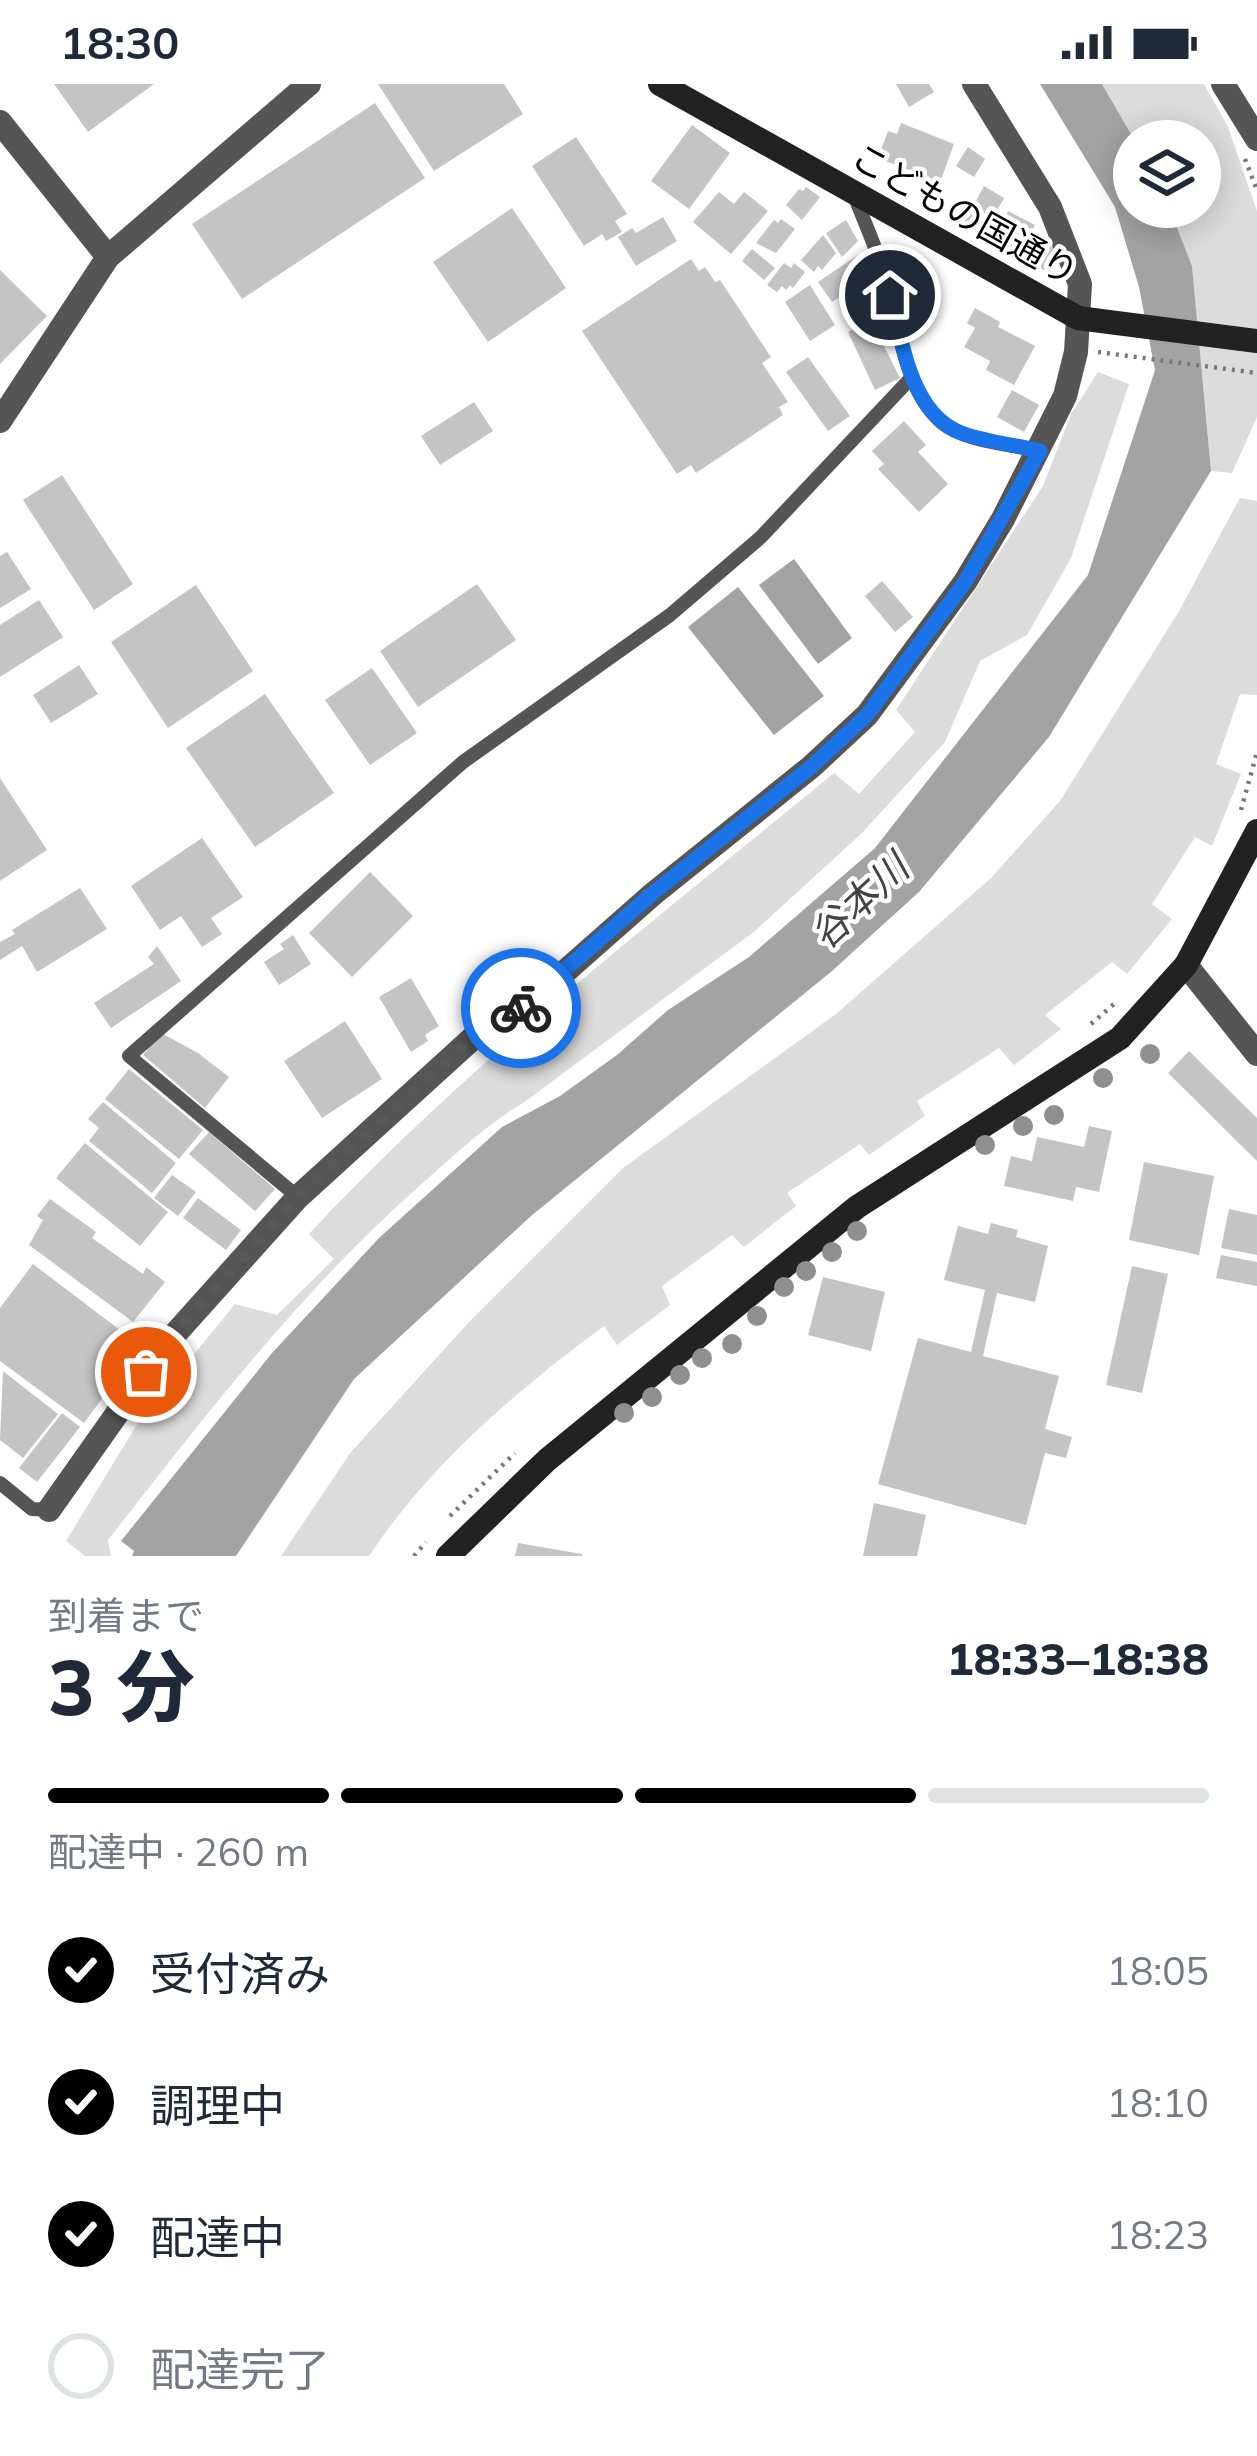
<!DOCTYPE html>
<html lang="ja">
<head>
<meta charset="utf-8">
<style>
	:root { --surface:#fff; --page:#f2f2f3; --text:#1f2937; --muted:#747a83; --line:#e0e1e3; --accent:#000 }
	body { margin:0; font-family:Mulish,"Noto Sans JP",sans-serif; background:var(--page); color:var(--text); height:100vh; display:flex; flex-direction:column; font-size:45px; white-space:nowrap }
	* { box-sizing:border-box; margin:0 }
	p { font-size:39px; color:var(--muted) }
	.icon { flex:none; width:66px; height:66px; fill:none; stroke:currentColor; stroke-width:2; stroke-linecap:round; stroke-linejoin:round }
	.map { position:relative; height:1472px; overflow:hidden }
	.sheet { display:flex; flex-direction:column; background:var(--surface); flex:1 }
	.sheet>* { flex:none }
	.controls { position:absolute; left:1113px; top:36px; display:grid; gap:24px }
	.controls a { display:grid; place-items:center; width:108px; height:108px; border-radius:50%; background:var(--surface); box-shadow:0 6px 30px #0003; font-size:60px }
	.pin { position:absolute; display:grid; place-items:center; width:102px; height:102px; color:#fff; margin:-51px; border:6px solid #fff; border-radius:50%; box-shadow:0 3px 12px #0007 }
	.courier { position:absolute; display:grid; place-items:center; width:120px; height:120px; margin:-60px; border:9px solid #1a73e8; border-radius:50%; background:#fff; color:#222; box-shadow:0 3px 15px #0007 }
	.headline em { font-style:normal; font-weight:800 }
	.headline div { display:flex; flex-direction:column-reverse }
	.headline { display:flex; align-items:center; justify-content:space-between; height:204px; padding:0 48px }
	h1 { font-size:78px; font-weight:800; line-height:90px }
	.bar { display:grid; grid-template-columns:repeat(4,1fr); gap:18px 12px; align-content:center; height:144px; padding:0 48px }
	.bar i { height:15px; border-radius:9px; background:var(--line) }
	.bar .selected { background:var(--accent) }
	.bar p { grid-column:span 4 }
	ol { padding:0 48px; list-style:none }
	li { display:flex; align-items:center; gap:36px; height:132px }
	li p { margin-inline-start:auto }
	li .icon { padding:12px; border-radius:50%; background:var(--accent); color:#fff; stroke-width:4 }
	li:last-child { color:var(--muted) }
	li i { width:66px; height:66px; border:6px solid var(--line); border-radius:50% }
	.status { display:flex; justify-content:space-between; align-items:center; height:84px; padding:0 60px; background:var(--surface); direction:ltr }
	.status svg { height:33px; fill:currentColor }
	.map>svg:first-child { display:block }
</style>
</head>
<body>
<div class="status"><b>18:30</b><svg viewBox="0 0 49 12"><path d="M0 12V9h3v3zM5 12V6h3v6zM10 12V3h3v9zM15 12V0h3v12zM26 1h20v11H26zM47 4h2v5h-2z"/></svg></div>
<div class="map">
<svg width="1257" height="1472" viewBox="0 0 1257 1472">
	<rect width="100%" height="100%" fill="#fff"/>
	<path fill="#dcdcdc" d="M1102 0H1204L1228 43 1257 127V333L1232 389 1211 387 1192 182 1169 123H1200V57H1135Z
		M1098 288 1129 300 1071 474 1027 551 980 577 945 658 862 749 755 847 523 1019C483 1043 451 1074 416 1105 299 1209 204 1333 108 1456L111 1472H85L66 1457 136 1342 235 1220 277 1231 334 1175 309 1150C468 979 654 837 834 689L859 710 915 648 896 626 1043 402 1071 330Z
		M1240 414 1257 417V611L1240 610 1216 680 1241 690 1212 762 1195 753 1152 820 1172 835 1127 890 1112 878 1045 931 1061 945 1014 981 999 964 917 1017 925 1032 869 1071 860 1060 787 1109 796 1122 744 1163 732 1151 662 1202 670 1221 617 1261 604 1242C516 1307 430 1380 369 1472H281L351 1368 469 1238 623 1084 836 930 991 794 1060 717 1178 529Z"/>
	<path fill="#a3a3a3" d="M1040 0H1102L1135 57 1134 123H1169L1192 182 1211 387 1049 653 919 808 832 887 531 1132 354 1295 236 1472H132L134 1467 121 1457 272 1269 379 1154 502 1043 560 1012 617 971 668 926 749 873 875 764 1088 491 1155 286 1139 203 1115 123Z
		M794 475 852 554 818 580 759 501Z
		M738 503 824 612 774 651 688 543Z"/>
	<path fill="#c4c4c4" d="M54 0H154L88 48Z
		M378 0H504L523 30 434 87Z
		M896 0H929L934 8 909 23Z
		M375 19 425 94 242 215 192 140Z
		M901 39 954 60 940 98 878 74 888 47 897 50Z
		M692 41 730 69 689 125 651 97Z
		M576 53 627 130 615 137 622 148 606 157 602 150 584 162 532 82Z
		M968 63 985 75 974 93 956 82Z
		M984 102 1004 114 984 150 964 139Z
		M806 103 820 113 802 136 786 121 799 105 803 107Z
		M719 108 734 120 744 108 768 127 731 170 693 138Z
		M512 124 566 204 488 258 433 178Z
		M1008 127 1035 141 1020 170 993 156Z
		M663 133 677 157 636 182 618 153 632 144 636 149Z
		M781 135 795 145 776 169 756 159 774 136 778 139Z
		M846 136 858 157 842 173 826 149Z
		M823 151 836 169 822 186 818 182 814 188 801 176Z
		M1036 153 1056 165 1044 186 1023 174Z
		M752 165 775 184 764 196 742 177Z
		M858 171 873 194 863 200 867 206 845 220 840 213 832 218 818 198Z
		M691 175 699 187 705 183 715 198 720 196 771 273 762 279 788 318 779 323 783 331 696 389 691 381 677 390 582 247Z
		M784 179 791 184 794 179 805 188 793 204 790 201 786 206 782 202 777 208 767 201Z
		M0 186 47 232 0 280Z
		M810 201 835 241 810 257 785 218Z
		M975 224 1000 238 998 243 1035 262 1014 301 986 286 990 277 964 263 975 244 967 239Z
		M871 236 900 294 875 306 848 248Z
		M808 273 850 332 828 347 786 288Z
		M1012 306 1039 321 1024 348 997 333Z
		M474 318 493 347 440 381 421 352Z
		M904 337 926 361 918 368 948 400 919 428 878 385 884 380 872 367Z
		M62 391 133 500 94 526 23 416Z
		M7 468 31 505 0 524V472Z
		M882 497 913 533 895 548 865 512Z
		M477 500 516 556 418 623 380 567Z
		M196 501 253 587 168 644 111 558Z
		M39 516 63 553 0 593V541Z
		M79 581 98 610 51 639 33 611Z
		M372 584 417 649 370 681 325 616Z
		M265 610 334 709 255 763 186 664Z
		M0 694 47 766 0 797Z
		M202 754 243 813 211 834 222 850 202 863 181 832 160 846 131 802Z
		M370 788 413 832 352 893 309 849Z
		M80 804 107 845 37 888 22 862 0 876V858L15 850 12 846Z
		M293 851 311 880 279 901 264 878 284 865 280 860Z
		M157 862 181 897 111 944 94 919 154 880 148 873Z
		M411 894 439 942 425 951 428 957 411 968 379 913Z
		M345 937 382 995 322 1034 284 977Z
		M161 949 198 969 229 993 205 1024 143 971Z
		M1189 967 1257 1034V1077L1168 989Z
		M129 985 203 1046 179 1075 105 1015Z
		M103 1018 176 1079 152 1109 89 1057 99 1044 88 1035Z
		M1089 1042 1112 1047 1099 1108 1076 1103 1073 1117 1004 1102 1011 1072 1032 1077 1037 1053 1084 1063Z
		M209 1048 275 1105 255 1127 189 1070Z
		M85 1059 168 1128 140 1162 56 1094Z
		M1144 1078 1214 1092 1199 1171 1129 1156Z
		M172 1091 196 1108 178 1132 154 1114Z
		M198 1114 241 1146 226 1166 183 1134Z
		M50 1115 96 1148 92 1154 143 1190 146 1183 165 1198 133 1238 29 1161 43 1136 37 1132Z
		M1229 1125 1257 1131V1171L1221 1164Z
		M991 1139 1018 1146 1016 1153 1048 1162 1035 1218 997 1209 983 1272 1059 1292 1045 1345 1072 1353 1066 1374 1045 1369 1026 1441 878 1400 918 1254 971 1268 985 1206 944 1196 958 1142 988 1150Z
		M1221 1171 1257 1178V1202L1216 1194Z
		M33 1180 141 1262 84 1339 0 1277V1224Z
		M1132 1182 1168 1190 1142 1309 1106 1301Z
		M823 1193 885 1208 871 1267 808 1251Z
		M3 1287 58 1330 23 1374 0 1356Z
		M62 1329 80 1343 37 1398 19 1384Z
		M874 1419 926 1431 917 1472H863Z
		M518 1459 582 1470V1472H515Z"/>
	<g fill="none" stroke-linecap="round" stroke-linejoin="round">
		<path stroke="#777" stroke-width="4.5" stroke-dasharray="3 6" stroke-linecap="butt" d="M1245 75 1257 106
			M1098 268 1257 289
			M1241 726 1257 668
			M1091 940 1114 920
			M450 1432 515 1369
			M414 1472 426 1458"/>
		<path stroke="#555" stroke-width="14" d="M854 111C864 137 876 163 884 190 899 237 902 303 941 338 965 358 1010 360 1040 367
			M298 1113 129 972 463 678 670 531 761 453 912 293
			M0 1399 32 1425 49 1426"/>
		<path stroke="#555" stroke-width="24" d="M1223 0 1257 55
			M0 38 108 173
			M0 337 108 173 309 0
			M1186 881 1257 970
			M49 1426 167 1259 298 1113 485 943 526 922 653 810 811 683 867 631 965 498 1003 435 1065 312 1076 268 1080 200 1050 123 974 0"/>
		<path stroke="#222" stroke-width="24" d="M660 0 1078 234 1257 257
			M448 1472 547 1376 857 1123 1120 954 1186 881 1257 747"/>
	</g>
	<g fill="#8f8f8f">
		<circle cx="1150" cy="970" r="10"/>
		<circle cx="1103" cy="994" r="10"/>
		<circle cx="1054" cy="1031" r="10"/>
		<circle cx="1023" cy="1042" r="10"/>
		<circle cx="985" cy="1061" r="10"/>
		<circle cx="857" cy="1147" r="10"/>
		<circle cx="832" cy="1168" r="10"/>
		<circle cx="806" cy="1187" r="10"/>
		<circle cx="784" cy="1203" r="10"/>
		<circle cx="757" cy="1232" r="10"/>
		<circle cx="732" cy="1260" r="10"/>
		<circle cx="702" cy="1274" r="10"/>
		<circle cx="680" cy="1291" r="10"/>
		<circle cx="652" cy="1313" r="10"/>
		<circle cx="624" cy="1329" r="10"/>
	</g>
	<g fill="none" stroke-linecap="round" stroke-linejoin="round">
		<path stroke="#595959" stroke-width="12" stroke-dasharray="0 21.6" d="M146 1288 167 1258 298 1113 485 943 521 924"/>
		<path stroke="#1a73e8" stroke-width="15" d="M521 924 653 809 811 683 867 631 965 498 1040 367C1015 361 988 358 964 350 910 332 903 258 890 211"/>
	</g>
	<g text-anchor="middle" stroke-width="9" stroke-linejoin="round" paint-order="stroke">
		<g font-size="36" fill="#000" stroke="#fff">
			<text transform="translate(965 130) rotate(29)" y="13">こどもの国通り</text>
		</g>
		<g font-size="39" font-style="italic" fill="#444" stroke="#fff">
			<text transform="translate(859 817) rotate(-43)" y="14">谷本川</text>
		</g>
	</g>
</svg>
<div class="controls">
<a><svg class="icon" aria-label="layers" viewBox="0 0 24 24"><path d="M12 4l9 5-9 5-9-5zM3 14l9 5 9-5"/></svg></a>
</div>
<div class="pin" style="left:146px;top:1288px;background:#ea580c"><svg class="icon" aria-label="bag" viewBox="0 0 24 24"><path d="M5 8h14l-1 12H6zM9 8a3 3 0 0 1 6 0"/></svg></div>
<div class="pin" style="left:890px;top:211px;background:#1f2937"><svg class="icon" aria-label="home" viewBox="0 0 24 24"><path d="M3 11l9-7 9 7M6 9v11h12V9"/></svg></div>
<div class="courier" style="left:521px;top:924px"><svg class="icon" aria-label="bike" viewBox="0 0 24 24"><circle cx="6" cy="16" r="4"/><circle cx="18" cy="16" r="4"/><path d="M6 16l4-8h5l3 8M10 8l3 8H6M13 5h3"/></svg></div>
</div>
<section class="sheet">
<div class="headline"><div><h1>3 分</h1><p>到着まで</p></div><em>18:33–18:38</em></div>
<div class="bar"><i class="selected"></i><i class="selected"></i><i class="selected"></i><i></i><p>配達中 · 260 m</p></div>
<ol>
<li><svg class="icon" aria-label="check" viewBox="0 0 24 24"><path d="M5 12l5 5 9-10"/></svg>受付済み<p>18:05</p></li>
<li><svg class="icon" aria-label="check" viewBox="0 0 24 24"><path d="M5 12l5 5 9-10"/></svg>調理中<p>18:10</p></li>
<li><svg class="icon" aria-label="check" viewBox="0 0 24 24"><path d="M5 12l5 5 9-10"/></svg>配達中<p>18:23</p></li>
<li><i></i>配達完了</li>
</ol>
</section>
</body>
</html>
